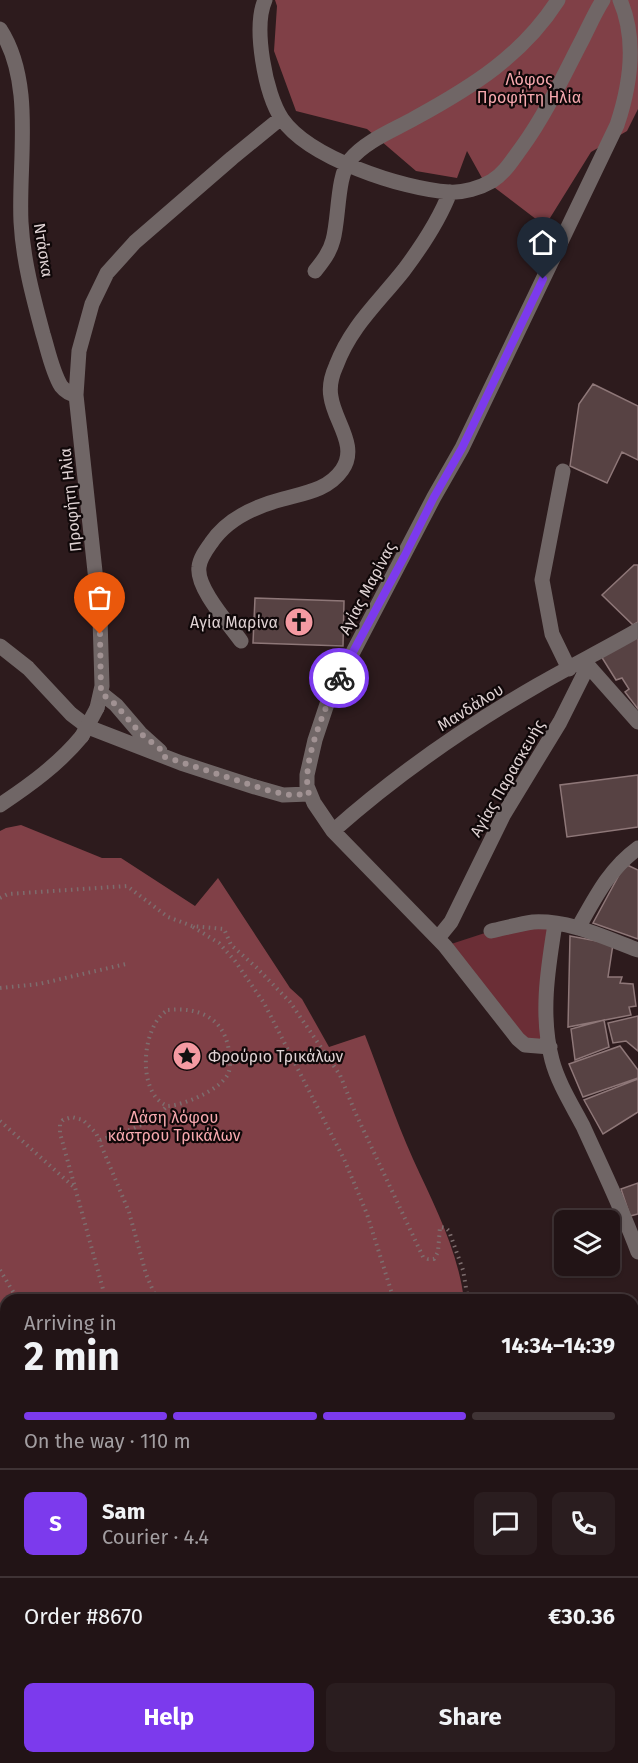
<!DOCTYPE html>
<html lang="en">
<head>
<meta charset="utf-8">
<style>
	:root { --surface:#221416; --page:#2a1d1f; --text:#f1f3f6; --muted:#a29ea1; --line:#3f3335; --accent:#7c3aed }
	body { margin:0; font-family:"Fira Sans",sans-serif; background:var(--page); color:var(--text); height:100vh; display:flex; flex-direction:column; font-size:22px; white-space:nowrap }
	* { box-sizing:border-box; margin:0 }
	p { font-size:20px; color:var(--muted) }
	.icon { flex:none; width:33px; height:33px; fill:none; stroke:currentColor; stroke-width:2; stroke-linecap:round; stroke-linejoin:round }
	.map { position:relative; flex:1; overflow:hidden }
	.details { position:absolute; left:0px; top:1294px; width:639px; height:470px; display:flex; flex-direction:column; background:var(--surface); border-radius:18px 18px 0 0; box-shadow:0 2px 4px #0004,0 0 0 2px var(--line) }
	.details>* { flex:none }
	.fabs { position:absolute; left:554px; top:1210px; display:grid; gap:12px }
	.fabs a { display:grid; place-items:center; width:66px; height:66px; border-radius:9px; background:var(--surface); box-shadow:0 2px 4px #0004,0 0 0 2px var(--line); font-size:30px }
	.pin { position:absolute; display:grid; place-items:center; width:51px; height:51px; color:#fff; margin:-62px -26px; border-radius:50% 50% 50% 0; rotate:-45deg; box-shadow:0 0 6px #0007 }
	.pin .icon { rotate:45deg }
	.courier { position:absolute; display:grid; place-items:center; width:60px; height:60px; margin:-30px; border:4px solid #7c3aed; border-radius:50%; background:#fff; color:#222; box-shadow:0 2px 8px #0007 }
	.head em { font-style:normal; font-weight:700 }
	.head div { display:flex; flex-direction:column-reverse }
	.head { display:flex; align-items:center; justify-content:space-between; height:102px; padding:0 24px }
	h1 { font-size:39px; font-weight:700; line-height:45px }
	.bar { display:grid; grid-template-columns:repeat(4,1fr); gap:9px 6px; align-content:center; height:72px; padding:0 24px }
	.bar i { height:8px; border-radius:4px; background:var(--line) }
	.bar .selected { background:var(--accent) }
	.bar p { grid-column:span 4 }
	.line { display:flex; align-items:center; gap:15px; padding:0 24px; border-top:2px solid var(--line) }
	.line div { flex:1 }
	.round { display:grid; place-items:center; flex:none; width:63px; height:63px; border-radius:9px; background:var(--page) }
	.button { display:flex; gap:12px; margin-top:auto; padding:12px 24px }
	.button a { flex:1; height:69px; border-radius:9px; background:var(--accent); color:#fff; font-size:24px; font-weight:700; line-height:69px; text-align:center }
	.button a+a { background:var(--page); color:var(--text) }
	.map>svg:first-child { display:block }
</style>
</head>
<body>
<div class="map">
<svg width="638" height="1763" viewBox="0 0 638 1763">
	<rect width="100%" height="100%" fill="#2d1b1d"/>
	<path fill="#6b2e36" d="M555 924 550 1047H532L445 946 491 931Z"/>
	<path fill="#804047" d="M275 0H638V109L627 131 591 152 545 226 482 178 467 151 457 178 416 171 367 129 296 111 274 51 277 6Z
		M21 825 102 858H121L195 906 218 878 290 988 302 999 329 1047 365 1035C381 1076 395 1119 413 1159 434 1205 458 1250 464 1300H6V1617L0 1619V831L6 828Z
		M163 1758H446L445 1763H159Z"/>
	<path fill="#574243" stroke="#8e7778" stroke-width="1.5" d="M593 384 638 406V460L622 452 607 483 570 466 579 404Z
		M634 565H638V622L633 625 602 595Z
		M255 598 344 601 343 646 253 643Z
		M638 632V709L625 692 629 689 622 678 616 680 601 656Z
		M638 775V827L567 837 560 785Z
		M625 864 638 870V939L593 923Z
		M570 936 613 944 608 977H622L620 983 633 984 636 1006 629 1007 631 1015 568 1027Z
		M638 1016V1051L626 1041 613 1043 608 1023Z
		M604 1020 609 1047 575 1060 571 1029Z
		M620 1046 638 1070V1078L583 1097 569 1064Z
		M638 1079V1112L603 1134 584 1100Z
		M638 1183V1214L630 1216 621 1189Z
		M633 1394H638V1449L633 1450Z
		M633 1740 638 1741V1763H609L610 1758H633Z"/>
	<g fill="none" stroke-linecap="round" stroke-linejoin="round">
		<path stroke="#7d6d6e" stroke-width="4" stroke-dasharray="1.5 4.5" stroke-linecap="butt" d="M0 898 8 894 127 886 168 917 192 926 224 929 231 945 256 967 290 1002 340 1075 355 1112 423 1257 428 1259H434L438 1252 440 1227 446 1228 449 1231 463 1270 468 1300
			M193 927 219 943 235 961 264 1003 344 1159 367 1214 394 1300
			M0 988 39 984 126 964
			M168 1010C198 1007 224 1017 229 1051 230 1058 231 1068 228 1074 220 1090 184 1105 168 1106 136 1095 141 1025 168 1010Z
			M0 1121 75 1188
			M100 1140C124 1132 149 1126 167 1106
			M0 1270 18 1300
			M106 1300 60 1133V1124L63 1120 72 1117 83 1120 96 1133 129 1212 146 1274 157 1300
			M0 1514 6 1515
			M633 1707H638
			M286 1758 287 1763
			M398 1758V1763
			M475 1758V1763
			M117 1763 121 1758
			M173 1763 177 1758
			M436 1763 437 1758
			M507 1763 508 1758"/>
		<path stroke="#706666" stroke-width="15" d="M265 0C253 27 265 94 282 119 309 158 402 189 449 192 463 193 480 188 492 181 505 173 513 159 522 147 545 115 562 79 580 44 588 29 594 14 603 0
			M0 29C35 83 18 161 21 222 23 260 33 297 43 334 48 350 52 371 61 386 65 391 70 394 76 395
			M315 271C323 261 330 252 333 240 339 219 337 175 350 160 365 141 394 130 415 118 472 87 523 55 558 0
			M563 471 542 580 552 634 569 669
			M241 641C229 624 196 588 199 567 200 558 206 550 211 543 227 519 256 506 283 499 305 493 328 490 342 470 359 446 334 421 331 397 329 387 332 375 336 366 351 326 378 303 404 270 422 246 439 221 450 192
			M0 646 28 668 71 714 88 727 181 763 255 787 283 795 309 794
			M584 661 638 722
			M101 693 116 705 140 733 160 751
			M97 708 102 686 100 618 76 395 79 351 92 304 107 273 135 242 232 158 281 118
			M0 805C30 785 59 764 82 736
			M333 831C396 775 465 727 538 685 571 666 605 649 638 630
			M555 924C548 968 540 1015 552 1060 558 1083 572 1105 583 1126 602 1168 622 1209 638 1252
			M578 928C595 898 609 869 638 848
			M491 931C505 928 519 924 533 922 570 920 605 938 638 950
			M438 938 451 922 504 814 560 722 588 666
			M550 1047 525 1045 518 1039 445 946 333 831 314 803 307 786V775L315 740 329 698 434 497 462 448 617 125C630 86 637 39 620 0
			M0 1631 6 1628
			M633 1668 638 1655
			M0 1745 6 1751
			M253 1758 258 1763
			M559 1763 564 1758"/>
		<path stroke="#706666" stroke-width="15" d="M82 736 97 708"/>
	</g>
	<g fill="none" stroke-linecap="round" stroke-linejoin="round">
		<path stroke="#a19293" stroke-width="6" stroke-dasharray="0 10.8" d="M100 634 101 693 116 705 140 733 160 749 162 756 270 791 290 795 309 794C300 764 326 706 339 678"/>
		<path stroke="#7c3aed" stroke-width="8" d="M339 678 404 557 434 497 462 448 543 279"/>
	</g>
	<defs>
		<g id="church-disc" transform="scale(1.5)"><circle r="9.5" fill="#f49aa2" stroke="#100809"/><path d="M-1.2-6h2.4v3.5h3.3v2.4h-3.3V6h-2.4V-.1h-3.3v-2.4h3.3Z" fill="#111"/></g>
		<g id="sight-disc" transform="scale(1.5)"><circle r="9.5" fill="#f49aa2" stroke="#100809"/><path d="M0-6L1.8-2.2L6-1.7L2.9 1.2L3.7 5.4L0 3.3L-3.7 5.4L-2.9 1.2L-6-1.7L-1.8-2.2Z" fill="#111"/></g>
	</defs>
	<g fill-rule="evenodd">
		<use href="#church-disc" x="299" y="622"/>
		<use href="#sight-disc" x="187" y="1056"/>
	</g>
	<g text-anchor="middle" stroke-width="4.5" stroke-linejoin="round" paint-order="stroke">
		<g font-size="16" fill="#f8a9af" stroke="#100809">
			<text x="529" y="85">Λόφος<tspan x="529" dy="18">Προφήτη Ηλία</tspan></text>
			<text x="174" y="1123">Δάση λόφου<tspan x="174" dy="18">κάστρου Τρικάλων</tspan></text>
		</g>
		<g font-size="16" fill="#dfd2d3" stroke="#100809">
			<text transform="translate(44 250) rotate(81)" y="6">Ντάσκα</text>
			<text transform="translate(70 500) rotate(-96)" y="6">Προφήτη Ηλία</text>
			<text transform="translate(367 588) rotate(-62)" y="6">Αγίας Μαρίνας</text>
			<text transform="translate(470 707) rotate(-32)" y="6">Μανδάλου</text>
			<text transform="translate(507 778) rotate(-60)" y="6">Αγίας Παρασκευής</text>
		</g>
		<g font-size="16" fill="#dfd2d3" stroke="#100809" text-anchor="end">
			<text x="278" y="628">Αγία Μαρίνα</text>
			<text x="208" y="1062" text-anchor="start">Φρούριο Τρικάλων</text>
		</g>
	</g>
</svg>
<div class="fabs">
<a><svg class="icon" aria-label="layers" viewBox="0 0 24 24"><path d="M12 4l9 5-9 5-9-5zM3 14l9 5 9-5"/></svg></a>
</div>
<div class="pin" style="left:100px;top:634px;background:#ea580c"><svg class="icon" aria-label="bag" viewBox="0 0 24 24"><path d="M5 8h14l-1 12H6zM9 8a3 3 0 0 1 6 0"/></svg></div>
<div class="pin" style="left:543px;top:279px;background:#1f2937"><svg class="icon" aria-label="home" viewBox="0 0 24 24"><path d="M3 11l9-7 9 7M6 9v11h12V9"/></svg></div>
<div class="courier" style="left:339px;top:678px"><svg class="icon" aria-label="bike" viewBox="0 0 24 24"><circle cx="6" cy="16" r="4"/><circle cx="18" cy="16" r="4"/><path d="M6 16l4-8h5l3 8M10 8l3 8H6M13 5h3"/></svg></div>
<section class="details">
<div class="head"><div><h1>2 min</h1><p>Arriving in</p></div><em>14:34–14:39</em></div>
<div class="bar"><i class="selected"></i><i class="selected"></i><i class="selected"></i><i></i><p>On the way · 110 m</p></div>
<div class="line" style="height:108px"><b class="round" style="background:var(--accent);color:#fff">S</b><div><b>Sam</b><p>Courier · 4.4</p></div><a class="round"><svg class="icon" aria-label="chat" viewBox="0 0 24 24"><path d="M4 5h16v11H9l-5 4z"/></svg></a><a class="round"><svg class="icon" aria-label="phone" viewBox="0 0 24 24"><path d="M5 4h4l2 5-3 2q2 4 5 5l2-3 5 2v4C11 20 4 13 5 4z"/></svg></a></div>
<div class="line" style="height:78px"><div>Order #8670</div><b>€30.36</b></div>
<div class="button"><a>Help</a><a>Share</a></div>
</section>
</div>
</body>
</html>
